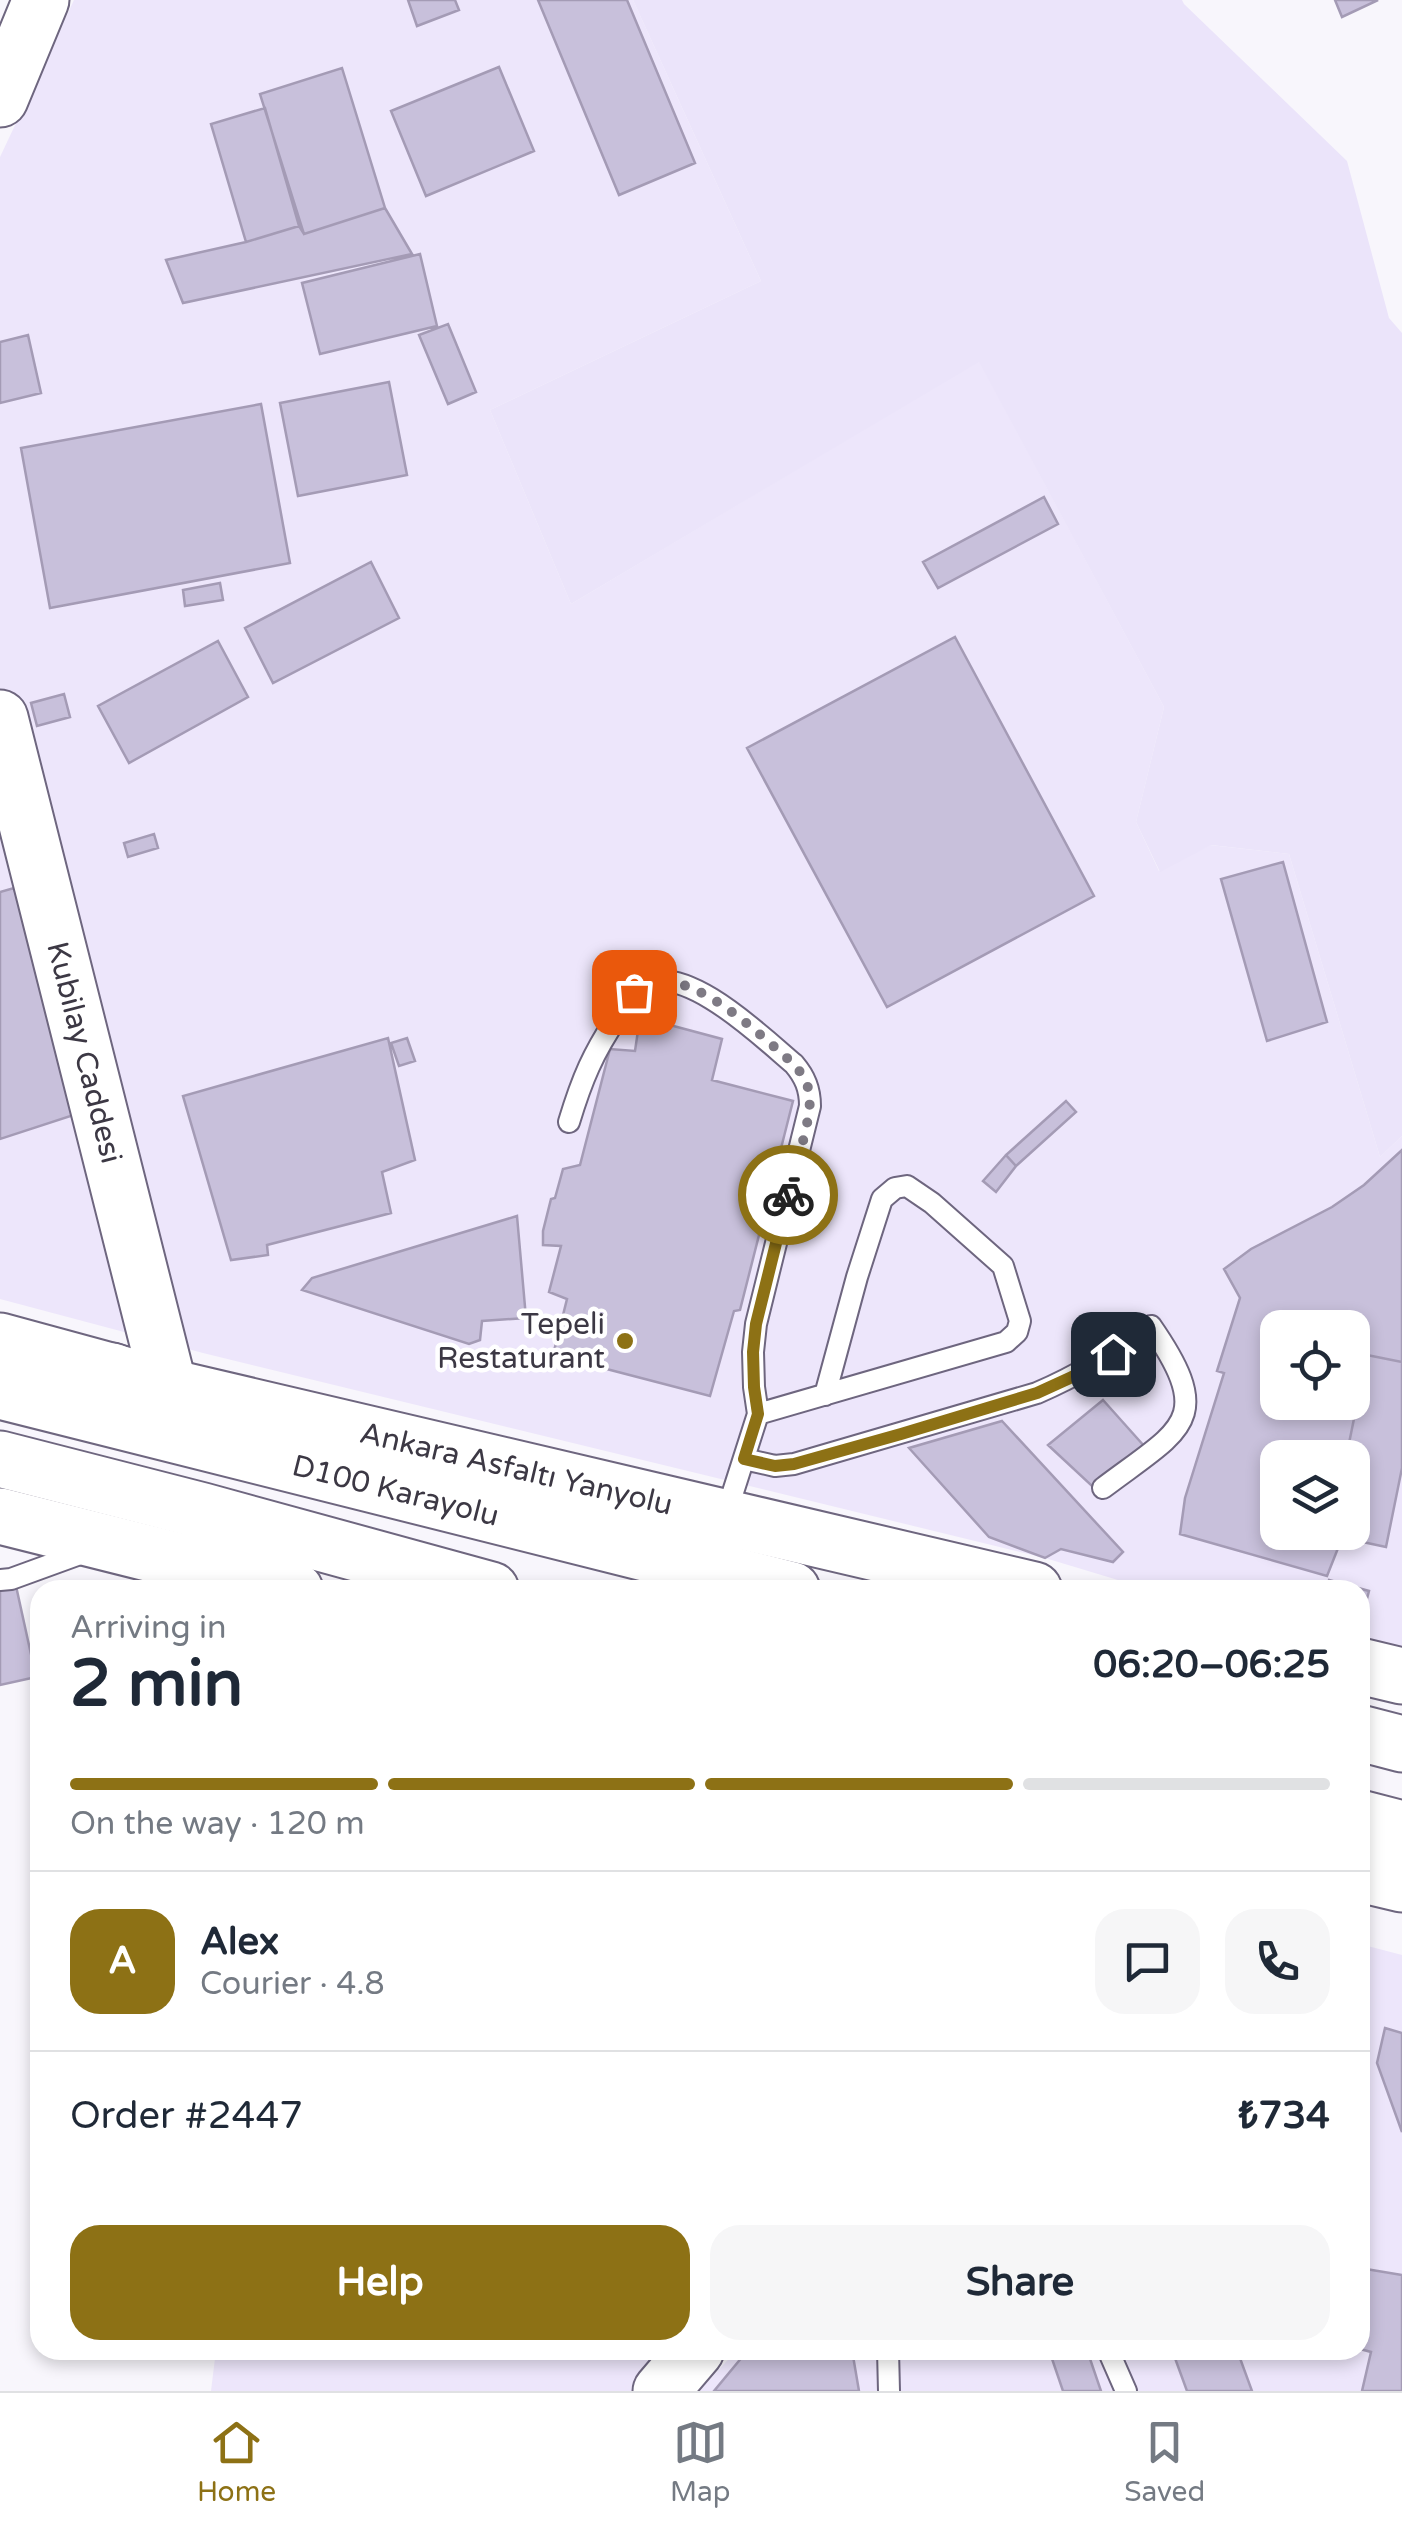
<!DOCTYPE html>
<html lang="en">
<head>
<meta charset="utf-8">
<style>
	:root { --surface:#fff; --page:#f6f6f7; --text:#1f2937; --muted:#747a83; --line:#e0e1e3; --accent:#8d7115 }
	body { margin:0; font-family:"Varela Round",sans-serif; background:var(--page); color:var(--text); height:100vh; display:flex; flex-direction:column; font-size:38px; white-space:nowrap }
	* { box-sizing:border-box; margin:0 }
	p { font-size:32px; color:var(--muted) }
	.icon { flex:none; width:55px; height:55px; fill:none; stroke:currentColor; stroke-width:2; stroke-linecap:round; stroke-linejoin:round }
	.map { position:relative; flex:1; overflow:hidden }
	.drawer { position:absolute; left:30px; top:1580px; width:1340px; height:780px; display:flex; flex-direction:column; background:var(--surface); border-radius:30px; box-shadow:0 5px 15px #0003 }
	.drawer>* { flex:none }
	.fabs { position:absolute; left:1260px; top:1310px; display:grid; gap:20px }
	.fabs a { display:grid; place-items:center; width:110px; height:110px; border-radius:20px; background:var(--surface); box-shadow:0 5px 15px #0003; font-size:50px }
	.pin { position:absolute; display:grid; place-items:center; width:85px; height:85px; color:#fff; margin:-42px; border-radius:20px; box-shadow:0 5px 15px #0006 }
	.courier { position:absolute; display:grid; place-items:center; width:100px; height:100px; margin:-50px; border:8px solid #8d7115; border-radius:50%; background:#fff; color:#222; box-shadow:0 2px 12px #0007 }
	.head em { font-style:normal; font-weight:700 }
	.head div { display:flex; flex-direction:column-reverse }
	.head { display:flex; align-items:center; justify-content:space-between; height:170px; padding:0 40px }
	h1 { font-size:65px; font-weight:700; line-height:75px }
	.bar { display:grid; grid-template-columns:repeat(4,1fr); gap:15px 10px; align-content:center; height:120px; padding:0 40px }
	.bar i { height:12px; border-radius:8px; background:var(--line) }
	.bar .selected { background:var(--accent) }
	.bar p { grid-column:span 4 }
	.line { display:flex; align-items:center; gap:25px; padding:0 40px; border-top:2px solid var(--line) }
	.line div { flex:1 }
	.round { display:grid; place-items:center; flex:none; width:105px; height:105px; border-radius:30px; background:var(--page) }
	.button { display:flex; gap:20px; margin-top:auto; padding:20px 40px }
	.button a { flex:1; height:115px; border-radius:30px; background:var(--accent); color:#fff; font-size:40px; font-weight:700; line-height:115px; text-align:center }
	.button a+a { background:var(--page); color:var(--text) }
	.tab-bar { display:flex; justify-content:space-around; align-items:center; height:140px; border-top:2px solid var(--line); background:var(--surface); font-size:28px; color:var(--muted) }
	.tab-bar a { display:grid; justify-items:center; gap:5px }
	.tab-bar .selected { color:var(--accent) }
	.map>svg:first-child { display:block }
</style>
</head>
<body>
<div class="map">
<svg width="1402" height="2391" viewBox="0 0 1402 2391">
	<rect width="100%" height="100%" fill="#f8f6fc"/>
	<path fill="#ede6fb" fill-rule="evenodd" d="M74 0H633L761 281 490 410 571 604 979 361 1164 707 1136 822 1159 871 1210 845 1289 854 1380 1157 1402 1136V1665L1360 1652V1590H1151L1045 1558 203 1353 0 1299V157ZM1278 1328H1352V1402H1278ZM1278 1458H1352V1532H1278Z
		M1360 1944 1402 1955V2391H699L737 2350H1360Z
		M216 2350H671L638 2391H211Z"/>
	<path fill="#ebe4fa" d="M633 0H1182L1184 4 1347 161 1389 318 1402 333V1136L1380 1157 1289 854 1211 845 1160 872 1136 822 1164 707 979 362 571 604 490 410 761 281Z"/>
	<path fill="#c8c0db" stroke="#a49bb5" stroke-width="2.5" fill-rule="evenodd" d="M408 0H455L459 10 417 26Z
		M538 0H627L695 163 619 195Z
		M1335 0H1378L1342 17Z
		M499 67 534 151 426 196 391 111Z
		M342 68 385 208 304 234 260 94Z
		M265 108 299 226 246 242 211 124Z
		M385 208 412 254 183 303 166 260 246 242 299 226 304 234Z
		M420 254 437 326 320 354 302 283Z
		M448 324 476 392 448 404 419 335Z
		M28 335 41 393 0 403V342Z
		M389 382 407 475 298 496 280 403Z
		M261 404 290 563 50 608 21 448Z
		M1044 497 1058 524 938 588 923 562Z
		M371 562 399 618 273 683 245 628Z
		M220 583 223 600 185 606 183 590Z
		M955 637 1094 896 887 1007 747 748Z
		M218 641 248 697 129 763 98 706Z
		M64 694 70 717 37 726 31 703Z
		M154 834 158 848 128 857 124 843Z
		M1283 862 1327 1022 1267 1041 1221 879Z
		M14 888 86 1111 0 1139V892Z
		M640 1017 722 1039 712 1080 793 1101 740 1310 734 1311 710 1396 553 1355 567 1299 549 1292 561 1246 543 1245V1231L551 1199 555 1198 563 1169 580 1165 610 1049 635 1051Z
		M388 1038 415 1160 382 1172 391 1213 267 1245 268 1255 231 1260 183 1096Z
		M407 1038 415 1061 399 1066 391 1043Z
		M1066 1101 1076 1112 1016 1166 1006 1155Z
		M1402 1150V1362L1367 1355 1346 1458H1278V1532H1331L1330 1535 1342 1538 1327 1576 1180 1534 1185 1498 1224 1373 1217 1371 1240 1298 1224 1269 1251 1249 1332 1207 1364 1185ZM1278 1328H1352V1402H1278Z
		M1006 1155 1016 1166 996 1192 983 1181Z
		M517 1216 526 1318 482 1321 480 1340 469 1344 302 1290 312 1278Z
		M1367 1355 1402 1362V1468L1386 1547 1330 1535 1331 1532H1352V1458H1346Z
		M1103 1400 1145 1447 1092 1486 1048 1445Z
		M1002 1421 1123 1552 1113 1562 1061 1549 1045 1558 989 1537 909 1448Z
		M1329 1580 1369 1591 1360 1626V1590H1326Z
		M16 1586 36 1677 0 1685V1589Z
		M1385 2028 1402 2033V2132L1377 2063Z
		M1360 2268 1402 2275V2391H1362L1371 2352 1360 2349Z
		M748 2350H852L859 2391H714Z
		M1049 2350H1087L1101 2391H1063Z
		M1172 2350H1237L1252 2391H1187Z"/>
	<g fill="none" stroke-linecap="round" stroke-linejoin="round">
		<g stroke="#6e667f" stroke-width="24">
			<path id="lane" d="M569 1122C582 1079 593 1053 618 1016 625 1006 631 992 642 986 684 960 764 1039 794 1064 805 1077 810 1089 810 1106L756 1324 753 1352 754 1387 758 1414 726 1514
				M758 1414 1006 1342 1017 1332 1020 1321 1003 1266 932 1203 907 1186 895 1188 882 1199 857 1277 825 1395
				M744 1459 775 1466 794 1464 1037 1393C1079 1375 1115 1353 1151 1326 1217 1421 1181 1429 1103 1488
				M0 1580 11 1579 88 1551
				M888 2350 889 2391
				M1108 2350 1126 2391"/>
		</g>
		<g stroke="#6e667f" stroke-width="59">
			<g id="secondary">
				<path d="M0 99 41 0"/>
				<path id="s1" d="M0 718 169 1387"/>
				<path id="s2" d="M0 1341 169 1387 1034 1590"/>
				<path d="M0 1516 295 1590"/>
				<path d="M1360 1666 1402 1676"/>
				<path d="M1360 1874 1402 1884"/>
				<path d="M661 2391 696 2350"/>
			</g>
		</g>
		<g stroke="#6e667f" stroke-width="59">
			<g id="highway">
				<path d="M112 1371 230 1420"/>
				<path id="s3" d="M0 1391 792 1590"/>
				<path d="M0 1459 203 1511 491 1590"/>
				<path d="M1360 1733 1402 1744"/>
				<path d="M1360 1818 1402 1829"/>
			</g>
		</g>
		<use href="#lane" stroke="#fff" stroke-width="20"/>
		<use href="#secondary" stroke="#fff" stroke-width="55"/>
		<use href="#highway" stroke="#fff" stroke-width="55"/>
	</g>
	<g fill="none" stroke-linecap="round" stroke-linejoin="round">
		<path stroke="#7e7a84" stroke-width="10" stroke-dasharray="0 18" d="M634 992C679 952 760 1036 794 1064 801 1073 807 1081 809 1092 814 1114 794 1170 788 1195"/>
		<path stroke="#8d7115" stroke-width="12" d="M788 1195 756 1324 753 1352 754 1387 758 1414 744 1459 775 1466 794 1464 901 1434 1037 1393 1072 1377 1113 1354"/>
	</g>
	<circle fill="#8d7115" stroke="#fff" stroke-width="4" cx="625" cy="1341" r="10"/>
	<g text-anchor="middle" stroke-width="9" stroke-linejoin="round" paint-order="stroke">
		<g font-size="30" fill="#3c3844" stroke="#fff">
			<text dy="10" stroke="none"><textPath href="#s1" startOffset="345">Kubilay Caddesi</textPath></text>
			<text dy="10" stroke="none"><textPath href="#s2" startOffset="532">Ankara Asfaltı Yanyolu</textPath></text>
			<text dy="10" stroke="none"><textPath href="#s3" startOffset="408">D100 Karayolu</textPath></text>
		</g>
		<g font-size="30" fill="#3c3844" stroke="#fff" text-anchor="end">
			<text x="605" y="1334">Tepeli<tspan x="605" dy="34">Restaturant</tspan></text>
		</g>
	</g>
</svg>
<div class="fabs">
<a><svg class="icon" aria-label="locate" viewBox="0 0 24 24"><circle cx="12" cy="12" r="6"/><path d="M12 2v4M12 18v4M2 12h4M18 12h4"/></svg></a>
<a><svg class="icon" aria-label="layers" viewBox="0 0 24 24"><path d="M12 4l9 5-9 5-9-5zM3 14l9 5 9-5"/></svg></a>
</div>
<div class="pin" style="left:634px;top:992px;background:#ea580c"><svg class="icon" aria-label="bag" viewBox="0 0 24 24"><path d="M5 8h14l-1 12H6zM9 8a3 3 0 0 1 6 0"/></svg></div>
<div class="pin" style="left:1113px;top:1354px;background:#1f2937"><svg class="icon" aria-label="home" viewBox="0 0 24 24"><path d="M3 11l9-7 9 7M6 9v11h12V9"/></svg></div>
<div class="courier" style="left:788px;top:1195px"><svg class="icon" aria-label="bike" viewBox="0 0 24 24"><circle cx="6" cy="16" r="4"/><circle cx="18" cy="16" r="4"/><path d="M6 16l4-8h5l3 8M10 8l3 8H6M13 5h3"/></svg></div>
<section class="drawer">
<div class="head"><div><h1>2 min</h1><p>Arriving in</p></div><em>06:20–06:25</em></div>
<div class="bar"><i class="selected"></i><i class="selected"></i><i class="selected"></i><i></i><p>On the way · 120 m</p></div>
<div class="line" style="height:180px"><b class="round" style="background:var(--accent);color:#fff">A</b><div><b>Alex</b><p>Courier · 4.8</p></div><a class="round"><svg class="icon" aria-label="chat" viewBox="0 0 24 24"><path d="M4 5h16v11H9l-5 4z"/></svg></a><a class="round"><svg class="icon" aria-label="phone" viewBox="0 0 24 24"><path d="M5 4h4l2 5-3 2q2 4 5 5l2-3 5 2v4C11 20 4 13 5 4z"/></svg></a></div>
<div class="line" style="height:130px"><div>Order #2447</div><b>₺734</b></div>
<div class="button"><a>Help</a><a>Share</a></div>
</section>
</div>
<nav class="tab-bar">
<a class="selected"><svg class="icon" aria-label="home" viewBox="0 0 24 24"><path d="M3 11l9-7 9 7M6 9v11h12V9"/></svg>Home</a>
<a><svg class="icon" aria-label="map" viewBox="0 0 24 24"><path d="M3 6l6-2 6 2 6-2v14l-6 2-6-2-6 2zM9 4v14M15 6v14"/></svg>Map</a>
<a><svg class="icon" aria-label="saved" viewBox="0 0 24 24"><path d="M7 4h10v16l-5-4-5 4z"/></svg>Saved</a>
</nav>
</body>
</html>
